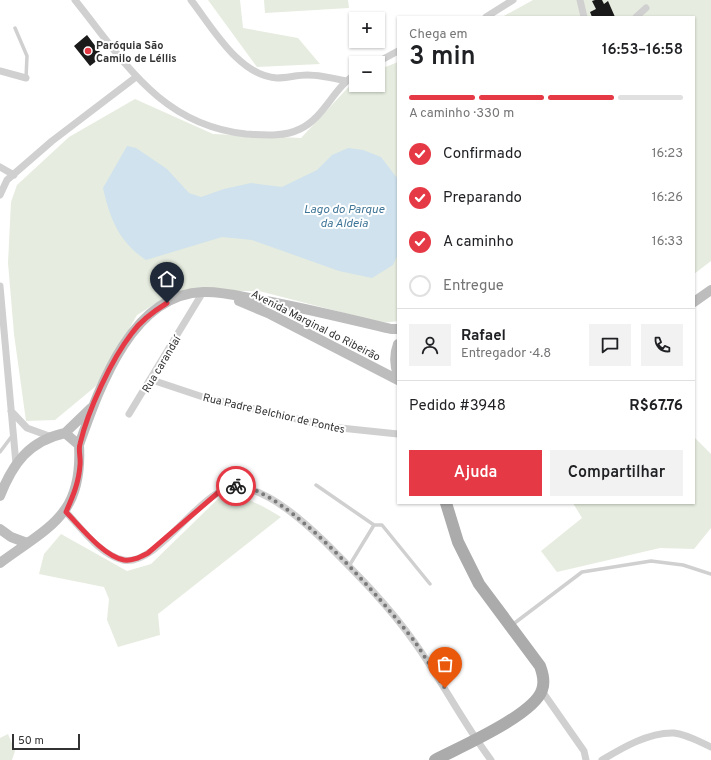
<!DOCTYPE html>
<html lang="pt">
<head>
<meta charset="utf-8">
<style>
	:root { --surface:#fff; --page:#f2f2f2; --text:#202124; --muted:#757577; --line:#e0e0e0; --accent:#e63946 }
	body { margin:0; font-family:Overpass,sans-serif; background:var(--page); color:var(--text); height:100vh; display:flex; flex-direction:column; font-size:15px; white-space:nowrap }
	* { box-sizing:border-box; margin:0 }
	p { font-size:13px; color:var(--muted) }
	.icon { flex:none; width:22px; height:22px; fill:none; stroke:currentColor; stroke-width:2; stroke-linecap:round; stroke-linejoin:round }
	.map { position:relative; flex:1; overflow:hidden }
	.side { position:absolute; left:397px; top:16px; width:298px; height:488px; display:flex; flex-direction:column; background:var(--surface); border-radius:0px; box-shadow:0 1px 3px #0004 }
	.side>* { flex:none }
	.controls { position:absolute; left:349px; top:12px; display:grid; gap:8px }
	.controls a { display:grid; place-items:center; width:36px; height:36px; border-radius:0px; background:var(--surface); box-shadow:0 1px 3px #0004; font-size:20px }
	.scale { position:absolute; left:12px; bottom:10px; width:68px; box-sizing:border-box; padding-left:4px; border:2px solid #333; border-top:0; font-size:11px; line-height:14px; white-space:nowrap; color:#333; -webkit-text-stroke:3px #fff; paint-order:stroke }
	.pin { position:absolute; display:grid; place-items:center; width:34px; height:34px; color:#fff; margin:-41px -17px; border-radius:50% 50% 50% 0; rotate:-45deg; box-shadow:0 0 4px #0007 }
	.pin .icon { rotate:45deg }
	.courier { position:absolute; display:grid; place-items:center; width:40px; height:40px; margin:-20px; border:3px solid #e63946; border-radius:50%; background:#fff; color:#222; box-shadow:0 1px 5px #0007 }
	.summary em { font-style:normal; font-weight:600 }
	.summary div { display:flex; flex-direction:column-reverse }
	.summary { display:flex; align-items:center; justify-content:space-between; height:68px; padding:0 12px }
	h1 { font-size:26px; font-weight:600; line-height:30px }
	.bar { display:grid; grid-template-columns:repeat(4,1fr); gap:6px 4px; align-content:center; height:48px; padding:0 12px }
	.bar i { height:5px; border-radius:3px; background:var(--line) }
	.bar .current { background:var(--accent) }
	.bar p { grid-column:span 4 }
	.line { display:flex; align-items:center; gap:10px; padding:0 12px; border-top:1px solid var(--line) }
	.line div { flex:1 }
	.round { display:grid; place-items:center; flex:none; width:42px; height:42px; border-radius:0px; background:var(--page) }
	ol { padding:0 12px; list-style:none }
	li { display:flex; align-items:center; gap:12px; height:44px }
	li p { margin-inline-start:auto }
	li .icon { padding:4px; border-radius:50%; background:var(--accent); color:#fff; stroke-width:4 }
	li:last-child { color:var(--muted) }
	li i { width:22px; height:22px; border:2px solid var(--line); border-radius:50% }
	.cta { display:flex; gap:8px; margin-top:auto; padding:8px 12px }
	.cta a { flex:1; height:46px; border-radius:0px; background:var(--accent); color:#fff; font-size:16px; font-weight:600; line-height:46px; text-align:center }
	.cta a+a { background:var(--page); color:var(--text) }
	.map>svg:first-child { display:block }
</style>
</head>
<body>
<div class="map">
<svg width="711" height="760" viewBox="0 0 711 760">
	<rect width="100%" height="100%" fill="#fff"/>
	<path fill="#e6ecdf" d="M208 0H240L243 28 298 38 320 64 257 67Z
		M264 0H348L349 8 265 13Z
		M533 0H711V261L694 274V17H502Z
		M398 62V321L383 323 259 291H176L137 315 96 386 55 420 26 421 14 334 8 263 11 202 17 185 69 137 135 99 213 134 301 138 356 79V85H378V70Z
		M694 437 711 454V528L694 549 660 548 557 572 541 551 582 518 573 503H694Z
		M223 494C247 497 261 505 281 517L158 614 160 635 118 647 107 620 109 599 104 587 39 574 44 554 61 534 127 571 151 564Z
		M8 734 15 751 12 760H0V738Z"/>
	<path fill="#cfe2ee" d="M127 146 136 148 167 169 189 193 201 197 224 189 251 183 282 187 317 170 332 155 348 148 363 150 381 157 397 178 398 254 393 265 372 278 339 271 252 240 222 237 146 260C119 242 110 219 103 188Z"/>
	<path fill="#1a1a1a" d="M595 0H602L604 4 608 1 615 17H592L590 12 596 9 592 1Z
		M87 35 103 56 90 66 74 46Z"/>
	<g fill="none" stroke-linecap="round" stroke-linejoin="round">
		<path stroke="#d0d0d0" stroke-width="3.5" d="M15 28 27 56 26 78
			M0 452 12 436
			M316 485 374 525H382L430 584
			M349 566 374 525
			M512 625 582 572 651 561 683 565 711 574"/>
		<path stroke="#d0d0d0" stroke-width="7" d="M75 0C124 61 160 125 246 134 264 135 284 137 300 129 325 117 333 88 356 74
			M191 0C212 27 239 76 277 78 287 78 297 75 307 75 320 75 333 78 346 81
			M580 0 584 17
			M486 17 513 0
			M636 17 646 8
			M376 63 398 51
			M0 71 26 78
			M0 167 14 175
			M0 195 7 180 52 141 136 77
			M0 286 16 464
			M152 380 203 397 331 427 398 434
			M11 411 27 428 49 436
			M129 414 203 292
			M66 512C81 528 100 555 123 560 160 568 206 477 243 487 274 495 302 520 325 542 357 574 389 606 415 643 442 681 463 723 491 760
			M542 691 584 751 586 760
			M602 760C622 748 649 732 674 733 686 734 700 742 711 747"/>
		<path stroke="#bdbdbd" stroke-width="10" d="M239 301 270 314 398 380
			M694 302 711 290
			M398 344C394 355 394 364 398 375
			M65 433 91 408
			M79 445C99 389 131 294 203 292 224 291 246 298 266 301 308 309 349 319 391 329H398
			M0 496C13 463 29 441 65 433L79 445C83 515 50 526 0 563
			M0 529 11 537 27 543"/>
		<path stroke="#ababab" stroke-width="12" d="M435 760C460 747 534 715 542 690 545 682 543 674 540 666L479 584 458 542 446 503"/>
	</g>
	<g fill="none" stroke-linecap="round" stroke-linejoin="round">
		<path stroke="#7a7a7a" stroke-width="4" stroke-dasharray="0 7.2" d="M236 486C284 485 386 604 415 642 425 657 435 673 445 688"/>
		<path stroke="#e63946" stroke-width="5" d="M167 303C154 311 141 320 132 333 111 360 88 410 80 444 78 450 81 458 80 465 79 482 73 496 66 512 80 526 103 556 124 560 133 561 140 557 148 553L220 491 236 486"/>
	</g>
	<circle fill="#e63946" stroke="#fff" stroke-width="1.5" cx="88" cy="51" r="4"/>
	<g text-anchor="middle" stroke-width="4" stroke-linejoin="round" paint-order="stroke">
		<g font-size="11" font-weight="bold" fill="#333" stroke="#fff" text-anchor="start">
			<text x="96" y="49">Paróquia São<tspan x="96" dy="13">Camilo de Léllis</tspan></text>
		</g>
		<g font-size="11" fill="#333" stroke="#fff">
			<text transform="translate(316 325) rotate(27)" y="4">Avenida Marginal do Ribeirão</text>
			<text transform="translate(161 364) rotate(-59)" y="4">Rua carandaí</text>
			<text transform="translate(274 413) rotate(13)" y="4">Rua Padre Belchior de Pontes</text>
		</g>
		<g font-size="12" font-style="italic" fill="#3f7597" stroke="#fff">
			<text x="344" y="213">Lago do Parque<tspan x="344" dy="14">da Aldeia</tspan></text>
		</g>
	</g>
</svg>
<div class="controls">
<a>+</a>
<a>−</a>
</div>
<div class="scale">50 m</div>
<div class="pin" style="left:445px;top:688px;background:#ea580c"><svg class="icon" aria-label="bag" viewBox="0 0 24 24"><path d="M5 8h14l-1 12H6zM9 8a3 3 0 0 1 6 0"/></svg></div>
<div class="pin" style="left:167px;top:303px;background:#1f2937"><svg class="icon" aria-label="home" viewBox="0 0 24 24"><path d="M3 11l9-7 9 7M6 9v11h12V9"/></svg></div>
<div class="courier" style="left:236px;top:486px"><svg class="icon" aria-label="bike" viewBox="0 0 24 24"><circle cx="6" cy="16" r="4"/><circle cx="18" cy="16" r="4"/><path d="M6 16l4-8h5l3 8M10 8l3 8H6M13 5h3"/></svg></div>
<section class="side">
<div class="summary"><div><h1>3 min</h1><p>Chega em</p></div><em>16:53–16:58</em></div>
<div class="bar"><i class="current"></i><i class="current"></i><i class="current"></i><i></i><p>A caminho · 330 m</p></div>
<ol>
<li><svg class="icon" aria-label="check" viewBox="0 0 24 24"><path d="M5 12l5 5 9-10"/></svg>Confirmado<p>16:23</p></li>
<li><svg class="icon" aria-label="check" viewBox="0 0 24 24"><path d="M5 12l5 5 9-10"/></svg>Preparando<p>16:26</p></li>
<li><svg class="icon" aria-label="check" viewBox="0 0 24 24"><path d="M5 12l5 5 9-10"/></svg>A caminho<p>16:33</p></li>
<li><i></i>Entregue</li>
</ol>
<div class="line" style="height:72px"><a class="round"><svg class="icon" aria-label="person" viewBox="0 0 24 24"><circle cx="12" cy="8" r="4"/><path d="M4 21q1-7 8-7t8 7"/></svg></a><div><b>Rafael</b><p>Entregador · 4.8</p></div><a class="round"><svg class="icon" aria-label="chat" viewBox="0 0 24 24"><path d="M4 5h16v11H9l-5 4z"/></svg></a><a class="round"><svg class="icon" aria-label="phone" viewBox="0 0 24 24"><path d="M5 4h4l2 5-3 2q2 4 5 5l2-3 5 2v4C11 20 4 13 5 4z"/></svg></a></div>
<div class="line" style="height:52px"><div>Pedido #3948</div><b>R$67.76</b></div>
<div class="cta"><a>Ajuda</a><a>Compartilhar</a></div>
</section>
</div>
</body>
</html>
